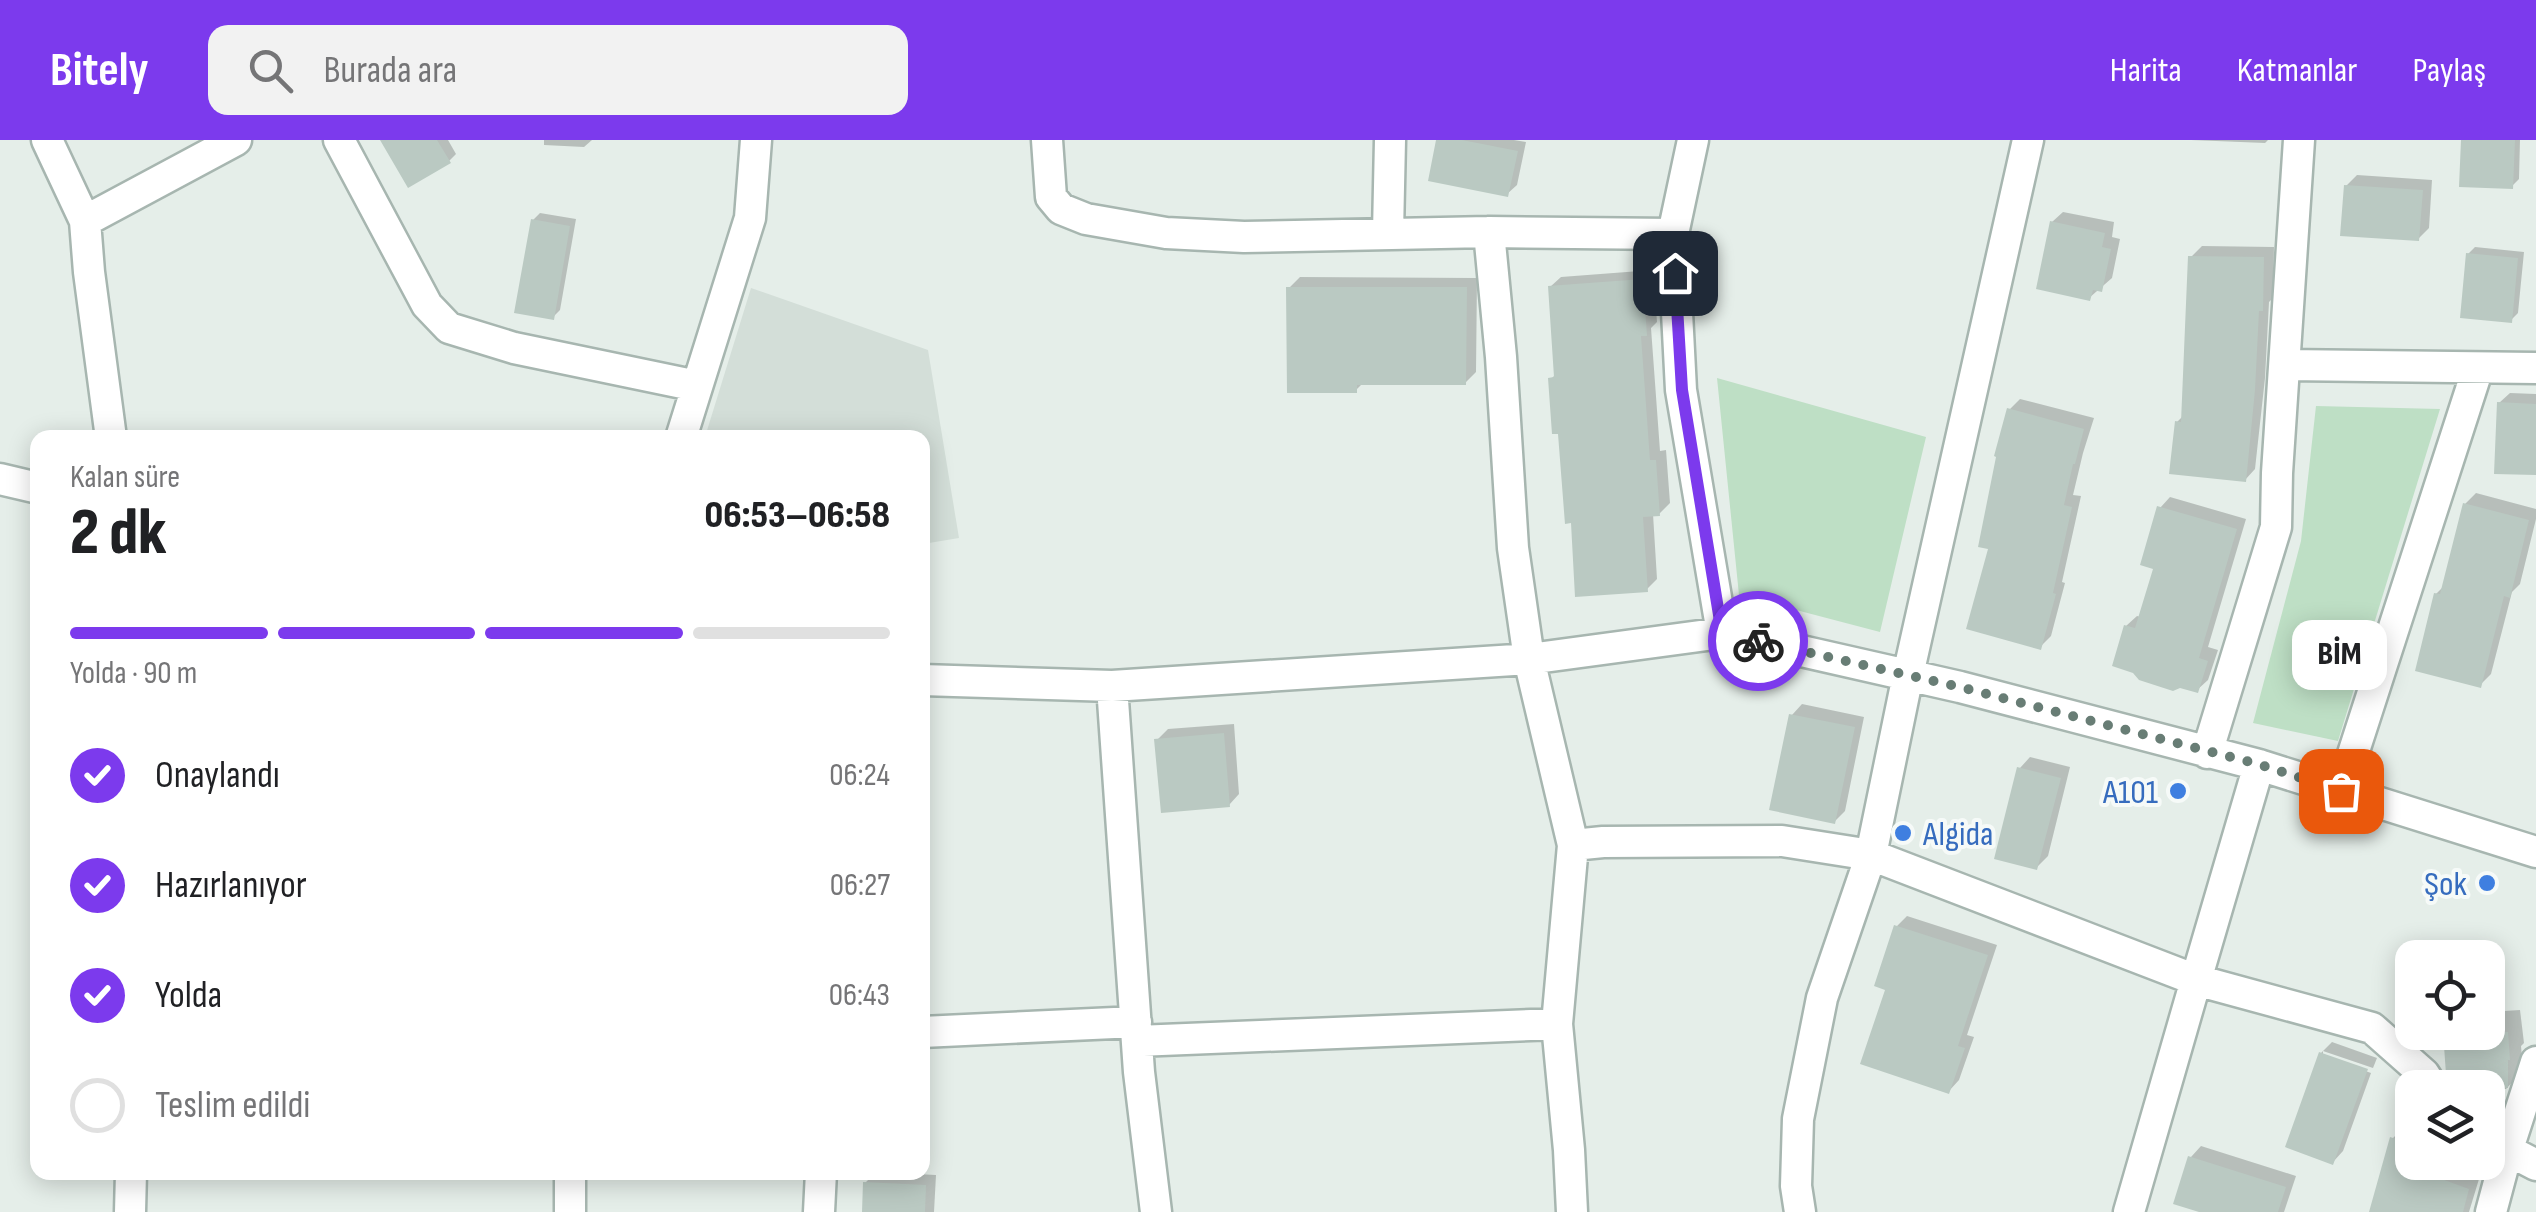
<!DOCTYPE html>
<html lang="tr">
<head>
<meta charset="utf-8">
<style>
	:root { --surface:#fff; --page:#f2f2f2; --text:#202124; --muted:#757577; --line:#e0e0e0; --accent:#7c3aed }
	body { margin:0; font-family:"Sofia Sans Condensed",sans-serif; background:var(--page); color:var(--text); height:100vh; display:flex; flex-direction:column; font-size:38px; white-space:nowrap }
	* { box-sizing:border-box; margin:0 }
	p { font-size:32px; color:var(--muted) }
	.icon { flex:none; width:55px; height:55px; fill:none; stroke:currentColor; stroke-width:2; stroke-linecap:round; stroke-linejoin:round }
	.map { position:relative; flex:1; overflow:hidden }
	.side { position:absolute; left:30px; top:290px; width:900px; height:750px; display:flex; flex-direction:column; background:var(--surface); border-radius:20px; box-shadow:0 5px 25px #0003 }
	.side>* { flex:none }
	.buttons { position:absolute; left:2395px; top:800px; display:grid; gap:20px }
	.buttons a { display:grid; place-items:center; width:110px; height:110px; border-radius:20px; background:var(--surface); box-shadow:0 5px 25px #0003; font-size:50px }
	.pin { position:absolute; display:grid; place-items:center; width:85px; height:85px; color:#fff; margin:-42px; border-radius:20px; box-shadow:0 5px 15px #0006 }
	.courier { position:absolute; display:grid; place-items:center; width:100px; height:100px; margin:-50px; border:8px solid #7c3aed; border-radius:50%; background:#fff; color:#222; box-shadow:0 2px 12px #0007 }
	.bubble { position:absolute; height:70px; border-radius:20px; background:var(--surface); box-shadow:0 5px 25px #0003; font-size:32px; font-weight:800; line-height:70px; text-align:center }
	.summary em { font-style:normal; font-weight:800 }
	.summary div { display:flex; flex-direction:column-reverse }
	.summary { display:flex; align-items:center; justify-content:space-between; height:170px; padding:0 40px }
	h1 { font-size:65px; font-weight:800; line-height:75px }
	.bar { display:grid; grid-template-columns:repeat(4,1fr); gap:15px 10px; align-content:center; height:120px; padding:0 40px }
	.bar i { height:12px; border-radius:8px; background:var(--line) }
	.bar .current { background:var(--accent) }
	.bar p { grid-column:span 4 }
	ol { padding:0 40px; list-style:none }
	li { display:flex; align-items:center; gap:30px; height:110px }
	li p { margin-inline-start:auto }
	li .icon { padding:10px; border-radius:50%; background:var(--accent); color:#fff; stroke-width:4 }
	li:last-child { color:var(--muted) }
	li i { width:55px; height:55px; border:5px solid var(--line); border-radius:50% }
	header { display:flex; align-items:center; gap:60px; box-sizing:border-box; height:140px; padding:0 50px; background:var(--accent); color:#fff }
	header strong { font-size:48px }
	nav { display:flex; gap:55px; margin-inline-start:auto; font-size:35px }
	.search { width:700px; height:90px; background:var(--page); display:flex; align-items:center; gap:25px; box-sizing:border-box; padding:0 35px; border-radius:20px; color:var(--muted); font-size:38px }
	.map>svg:first-child { display:block }
</style>
</head>
<body>
<header>
<strong>Bitely</strong>
<div class="search"><svg class="icon" aria-label="search" viewBox="0 0 24 24"><circle cx="10" cy="10" r="6"/><path d="M15 15l6 6"/></svg>Burada ara</div>
<nav><a>Harita</a><a>Katmanlar</a><a>Paylaş</a></nav>
</header>
<div class="map">
<svg width="2536" height="1072" viewBox="0 0 2536 1072">
	<rect width="100%" height="100%" fill="#e5eee9"/>
	<path fill="#d3ded8" d="M751 148 928 210 959 398 923 404 922 298 705 297Z"/>
	<path fill="#bedfc5" d="M1717 238 1926 297 1880 492 1739 455Z
		M2316 266 2440 269 2338 601 2253 583 2301 401Z"/>
	<path fill="#0003" d="M383 0H448L456 14 449 21Z
		M544 0H592L584 7 544 5Z
		M1439 0H1514L1526 2 1517 45 1507 54Z
		M2191 0H2268L2265 3Z
		M2463 0H2520L2519 39 2512 46Z
		M2357 35 2432 40 2429 88 2418 99 2346 46Z
		M2063 72 2114 82 2112 97 2120 99 2112 138 2089 158 2052 82Z
		M540 73 576 79 560 170 553 177 533 80Z
		M2202 106 2274 107 2273 158 2269 162 2265 238 2255 329 2245 340 2177 282 2183 276 2191 117Z
		M2475 107 2524 112 2518 173 2511 180 2468 114Z
		M1653 130 1657 182 1651 188 1660 311 1666 310 1670 363 1659 374H1653L1657 439 1646 450 1573 381 1551 239 1557 233 1550 147 1561 137Z
		M1300 137 1477 138 1476 232 1465 243 1364 242 1356 250 1289 148Z
		M2510 253 2536 254V333L2499 263Z
		M2020 259 2094 278 2083 313 2073 355 2081 356 2062 442 2065 443 2051 496 2040 507 1991 408 2009 270Z
		M2476 353 2536 369V379L2520 444 2512 452 2491 534 2480 545 2436 454 2444 446 2465 364Z
		M2170 357 2246 379 2208 507 2218 510 2208 540 2197 550 2126 486 2137 476 2141 477 2156 427 2160 368Z
		M1802 564 1864 577 1845 671 1834 682 1792 575Z
		M1234 584 1239 654 1229 665 1157 600 1168 589Z
		M2030 617 2070 627 2048 716 2037 727 2020 628Z
		M1907 776 1997 805 1967 895 1974 897 1959 940 1949 951 1888 848 1896 787Z
		M2520 870 2524 903 2521 906 2523 927 2520 934 2506 949 2488 950V872Z
		M2332 902 2377 918 2373 928 2323 911Z
		M2323 911V916L2371 933 2343 1011 2333 1022 2321 913Z
		M2403 988 2412 991V1022H2446L2445 1026 2479 1039 2469 1072H2372L2392 999Z
		M2201 1006 2296 1036 2284 1072H2207L2191 1017Z
		M876 1032 936 1035 934 1072H864L865 1043Z"/>
	<path fill="#bac9c2" d="M380 0H437L451 23 408 48Z
		M1436 0H1462L1518 11 1508 57 1428 41Z
		M2461 0H2515L2513 49 2459 47Z
		M2344 45 2423 50 2419 101 2340 96Z
		M531 79 570 86 554 180 514 173Z
		M2050 81 2105 93 2102 107 2111 109 2102 152 2093 150 2090 161 2036 149Z
		M2466 113 2518 118 2512 183 2460 178Z
		M2188 116 2264 117 2263 171H2259L2255 250 2246 342 2169 334 2175 281 2181 282Z
		M1643 139 1647 196H1641L1650 320H1656L1660 376 1643 377 1648 452 1575 457 1571 383 1565 384 1558 294H1552L1548 238 1554 237 1548 146Z
		M1286 147H1467L1466 245H1357V253H1287Z
		M2497 262 2536 264V335L2494 334Z
		M2007 268 2084 289 2075 324H2073L2064 365 2072 367 2053 453 2056 454 2041 510 1966 489 1988 409 1978 407 1996 317 1994 316Z
		M2463 363 2529 380 2510 458 2504 456 2481 548 2415 531 2434 453 2440 454Z
		M2157 366 2237 389 2199 518 2208 521 2198 553 2180 548 2173 551 2139 540 2133 533 2112 526 2124 485 2135 488 2153 429 2140 425Z
		M1789 574 1855 587 1835 684 1769 670Z
		M1224 593 1230 667 1161 673 1154 599Z
		M2017 627 2061 638 2037 730 1994 719Z
		M1894 785 1988 815 1958 906 1965 908 1949 954 1860 924 1885 850 1874 846Z
		M2443 892H2508L2510 920H2508V948H2452L2446 934Z
		M2319 912 2368 929 2333 1025 2285 1007Z
		M2390 997 2412 1004V1022H2439L2436 1037 2469 1049 2463 1072H2369Z
		M2188 1016 2286 1047 2278 1072H2199L2173 1064Z
		M863 1042 926 1045 925 1072H862Z"/>
	<g fill="none" stroke-linecap="round" stroke-linejoin="round">
		<g stroke="#a7b6b0" stroke-width="35">
			<path id="street" d="M47 0 85 81 89 132 111 298
				M339 0 427 165 449 188 514 208 697 246
				M1047 0 1051 57 1061 69 1086 79 1166 93 1244 97 1489 92 1673 94
				M1693 0 1673 94 1681 250 1722 493
				M2028 0 1908 535 1871 715 1782 701 1603 702 1573 705 1529 519 1722 493 1960 547 2259 625 2536 712
				M85 81 236 0
				M1388 93 1390 0
				M2285 225 2536 228
				M681 298 750 78 756 0
				M0 339 38 348
				M922 540 1112 546 1529 519 1513 408 1501 217 1489 92
				M1112 546 1139 932 1156 1072
				M2207 613 2276 387 2277 333 2299 0
				M2259 625 2196 840 2372 888 2424 934 2433 948
				M2341 651 2478 228
				M922 892 1136 882
				M1137 901 1557 884
				M2488 1000 2536 1025
				M130 1072 131 1032
				M570 1072V1032
				M819 1072 821 1032
				M1572 1072 1569 1010 1557 884 1573 705
				M1800 1072 1796 1046 1798 979 1822 858 1871 715 2196 840 2129 1072
				M2491 1072 2507 1012 2536 922"/>
		</g>
		<use href="#street" stroke="#fff" stroke-width="30"/>
	</g>
	<g fill="none" stroke-linecap="round" stroke-linejoin="round">
		<path stroke="#687d75" stroke-width="10" stroke-dasharray="0 18" d="M1758 501 1960 547 2258 624 2341 651"/>
		<path stroke="#7c3aed" stroke-width="12" d="M1675 133 1682 250 1722 493 1758 501"/>
	</g>
	<g fill="#3f7fe0" stroke="#f6faf8" stroke-width="4">
		<circle cx="2178" cy="651" r="10"/>
		<circle cx="1903" cy="693" r="10"/>
		<circle cx="2487" cy="743" r="10"/>
	</g>
	<g text-anchor="middle" stroke-width="8" stroke-linejoin="round" paint-order="stroke">
		<g font-size="35" fill="#366cbe" stroke="#f6faf8" text-anchor="end">
			<text x="2158" y="663">A101</text>
			<text x="1923" y="705" text-anchor="start">Algida</text>
			<text x="2467" y="755">Şok</text>
		</g>
	</g>
</svg>
<div class="buttons">
<a><svg class="icon" aria-label="locate" viewBox="0 0 24 24"><circle cx="12" cy="12" r="6"/><path d="M12 2v4M12 18v4M2 12h4M18 12h4"/></svg></a>
<a><svg class="icon" aria-label="layers" viewBox="0 0 24 24"><path d="M12 4l9 5-9 5-9-5zM3 14l9 5 9-5"/></svg></a>
</div>
<div class="pin" style="left:2341px;top:651px;background:#ea580c"><svg class="icon" aria-label="bag" viewBox="0 0 24 24"><path d="M5 8h14l-1 12H6zM9 8a3 3 0 0 1 6 0"/></svg></div>
<div class="pin" style="left:1675px;top:133px;background:#1f2937"><svg class="icon" aria-label="home" viewBox="0 0 24 24"><path d="M3 11l9-7 9 7M6 9v11h12V9"/></svg></div>
<div class="courier" style="left:1758px;top:501px"><svg class="icon" aria-label="bike" viewBox="0 0 24 24"><circle cx="6" cy="16" r="4"/><circle cx="18" cy="16" r="4"/><path d="M6 16l4-8h5l3 8M10 8l3 8H6M13 5h3"/></svg></div>
<div class="bubble" style="left:2292px;top:480px;width:95px">BİM</div>
<section class="side">
<div class="summary"><div><h1>2 dk</h1><p>Kalan süre</p></div><em>06:53–06:58</em></div>
<div class="bar"><i class="current"></i><i class="current"></i><i class="current"></i><i></i><p>Yolda · 90 m</p></div>
<ol>
<li><svg class="icon" aria-label="check" viewBox="0 0 24 24"><path d="M5 12l5 5 9-10"/></svg>Onaylandı<p>06:24</p></li>
<li><svg class="icon" aria-label="check" viewBox="0 0 24 24"><path d="M5 12l5 5 9-10"/></svg>Hazırlanıyor<p>06:27</p></li>
<li><svg class="icon" aria-label="check" viewBox="0 0 24 24"><path d="M5 12l5 5 9-10"/></svg>Yolda<p>06:43</p></li>
<li><i></i>Teslim edildi</li>
</ol>
</section>
</div>
</body>
</html>
